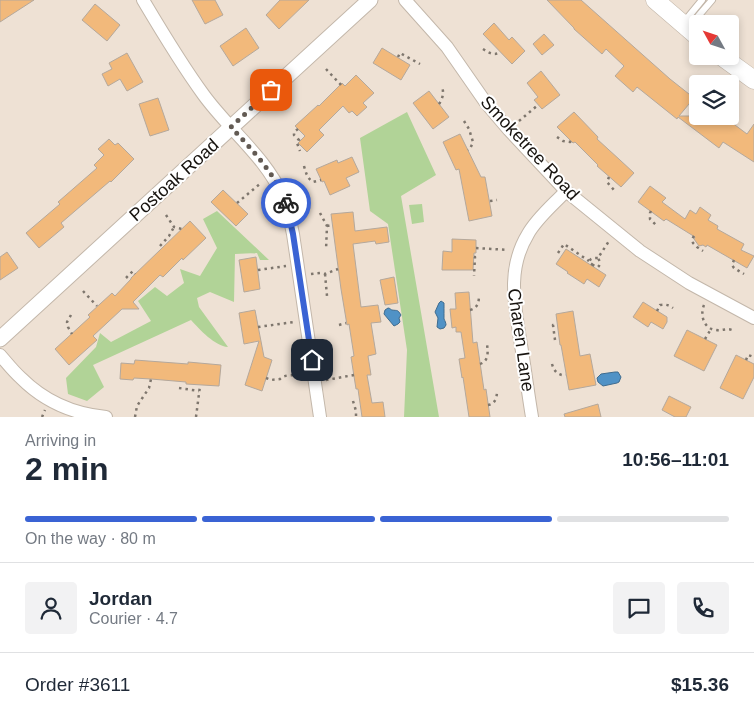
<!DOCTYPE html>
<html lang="en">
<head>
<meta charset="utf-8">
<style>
	:root { --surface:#fff; --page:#f2f2f3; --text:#1f2937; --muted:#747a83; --line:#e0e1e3; --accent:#3a63d4 }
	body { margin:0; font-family:Arial,sans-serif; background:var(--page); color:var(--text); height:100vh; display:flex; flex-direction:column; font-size:19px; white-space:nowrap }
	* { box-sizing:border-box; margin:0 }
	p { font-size:16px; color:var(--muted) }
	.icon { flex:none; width:28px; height:28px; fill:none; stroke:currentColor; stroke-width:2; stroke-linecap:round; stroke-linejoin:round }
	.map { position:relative; height:417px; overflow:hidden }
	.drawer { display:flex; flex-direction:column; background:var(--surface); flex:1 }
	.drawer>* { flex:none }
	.needle { width:32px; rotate:310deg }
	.fabs { position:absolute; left:689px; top:15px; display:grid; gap:10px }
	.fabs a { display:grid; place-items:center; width:50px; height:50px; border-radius:5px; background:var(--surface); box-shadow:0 2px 8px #0003; font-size:25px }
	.pin { position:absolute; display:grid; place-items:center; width:42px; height:42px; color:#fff; margin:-21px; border-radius:10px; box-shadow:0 2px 8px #0006 }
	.courier { position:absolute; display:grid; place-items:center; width:50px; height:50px; margin:-25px; border:4px solid #3a63d4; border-radius:50%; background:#fff; color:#222; box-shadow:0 1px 6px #0007 }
	.overview em { font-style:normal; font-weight:700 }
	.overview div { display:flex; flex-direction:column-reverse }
	.overview { display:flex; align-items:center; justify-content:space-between; height:85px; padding:0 25px }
	h1 { font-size:32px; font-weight:700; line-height:38px }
	.bar { display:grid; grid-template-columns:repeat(4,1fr); gap:8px 5px; align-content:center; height:60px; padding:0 25px }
	.bar i { height:6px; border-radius:4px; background:var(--line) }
	.bar .selected { background:var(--accent) }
	.bar p { grid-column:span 4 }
	.line { display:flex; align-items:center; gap:12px; padding:0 25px; border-top:1px solid var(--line) }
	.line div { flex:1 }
	.round { display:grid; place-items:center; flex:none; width:52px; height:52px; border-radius:5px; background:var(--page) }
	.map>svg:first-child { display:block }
</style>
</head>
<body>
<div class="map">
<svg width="754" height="417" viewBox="0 0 754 417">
	<rect width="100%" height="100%" fill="#eee1d4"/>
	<path fill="#b1d397" d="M407 112 436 175 401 196 439 417H404L407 350 388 224 370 211 360 138Z
		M422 204 424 222 412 224 409 205Z
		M217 211 269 260H260L257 253 235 254 234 302 210 292 197 298 199 307 228 347C215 346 200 330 191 320L93 365 104 387 87 401 68 394 66 378 96 347 100 333 111 342 151 321 138 301 155 287 167 296 184 283 180 269 200 276 217 248 203 219Z"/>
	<path fill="#5092c6" stroke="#3f6c8f" d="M441 301 444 303C444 305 444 317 444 319 445 321 446 323 446 325L444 328 440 329 437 327 438 318 435 312 439 303Z
		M388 308C390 308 391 310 392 310 398 311 397 309 401 315L399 318 400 322 398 324 394 326 384 314 385 310Z
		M615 372H618L621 377 619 382 617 383 603 386 598 382 597 378 601 374Z"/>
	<path fill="#f2b97b" stroke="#b4a89c" d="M0 0H34L0 22Z
		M192 0H215L223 15 205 24Z
		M280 0H309L279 29 266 15Z
		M547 0H581L670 79 694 98 679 116H723L747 134 754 124V162L723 142 719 148 678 117 677 119 637 87 633 92 615 76 624 66 606 49 602 54 574 29V28Z
		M95 4 120 25 107 41 82 20Z
		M494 23 509 40 512 37 525 51 512 64 483 34Z
		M246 28 259 48 233 66 220 46Z
		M544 34 554 45 542 55 533 44Z
		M382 48 410 65 401 80 373 63Z
		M127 53 143 82 127 91 120 79 108 86 102 74 112 69 109 63Z
		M541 71 560 95 542 109 534 100 538 97 527 83Z
		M356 75 374 93 363 103 367 107 357 116 352 111 349 113 343 106 319 130 324 135 307 152 298 143 305 136 295 126 318 105 319 106 342 83 345 86Z
		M429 91 449 117 433 129 413 103Z
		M158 98 169 130 150 136 139 104Z
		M574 112 598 137 597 139 620 160 634 173 621 187 597 166 598 165 575 142 573 143 557 127Z
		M460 134 481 177H485L492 216 469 221 459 169 456 170 443 142Z
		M109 139 115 145 118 143 134 159 111 182 110 181 61 223 64 227 39 248 26 233 60 204 58 202 97 168 94 165 104 155 98 149Z
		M352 157 359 172 346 178 350 186 330 195 324 181 322 182 316 169 337 160 338 163Z
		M650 186 666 198 662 202 685 219 690 210 696 214 700 207 711 215 708 220 718 226 717 229 744 244 741 250 754 256 747 268 707 245 706 247 703 245 699 246 694 239 695 237 666 219 664 221 638 202Z
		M223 190 248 214 236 226 211 202Z
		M353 212 355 231 387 227 389 242 376 244 375 241 353 244 361 307 378 305 381 322 371 323 376 354 368 356 371 375H367L372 403 383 402 385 417H362L358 389H356L351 357 354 356 349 324 347 325 341 289 331 214Z
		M190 221 206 238 183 260 182 258 163 277 160 275 133 302 139 309H122L93 336 97 340 69 365 55 349 90 317 88 315 112 293 115 296 131 279V278Z
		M452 239 476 240V253H474L473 270H442L443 251 452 252Z
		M566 249 606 275 599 287 587 279 584 284 567 273 568 272 556 264Z
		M7 252 18 268 0 280V257Z
		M256 257 260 289 244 292 239 260Z
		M394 277 398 303 385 305 380 280Z
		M469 292 473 343 477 342 484 390 486 389 490 417H469L463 377 462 378 459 359 465 358 461 332H456V327L452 328 450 309H456L455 293Z
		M643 302 667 317V322L663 329 651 322 648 327 633 317Z
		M255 310 264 357 272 360 262 391 245 385 259 341 244 344 239 313Z
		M573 311 580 356 590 354 596 385 569 390 561 345H560L556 314Z
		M687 330 717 345 704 371 674 356Z
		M736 355 754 364V377L743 399 720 388Z
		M135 360 188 364V362L221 365 219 386 186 384V382L151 379 134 378 133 380 120 379 121 363 134 364Z
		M669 396 691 407 686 417H675L662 410Z
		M598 404 601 417H565L564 414Z"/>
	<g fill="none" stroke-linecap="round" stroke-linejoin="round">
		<g stroke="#c3b7aa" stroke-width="8">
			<path id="service" d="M684 22 702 0
				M689 27 712 0"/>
		</g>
		<g stroke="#c3b7aa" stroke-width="14">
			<path id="minor" d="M143 0C162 32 181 64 203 94 228 129 266 157 283 197 289 209 290 221 293 234L320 417
				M405 0 447 47 486 103 509 130 566 191 640 251 689 283 754 318
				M0 355C7 363 13 371 21 378 44 401 74 414 106 417
				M532 417C528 393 525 369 521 345 515 306 506 270 528 234 537 218 553 205 566 191"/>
		</g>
		<g stroke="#c3b7aa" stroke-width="17">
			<path id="tertiary" d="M0 339 370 0"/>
		</g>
		<g stroke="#c3b7aa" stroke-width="19">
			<path id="secondary" d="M655 0 698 37
				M721 56 754 80"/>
		</g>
		<path stroke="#7e766d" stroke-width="2.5" stroke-dasharray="2.5 4" stroke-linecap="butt" d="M483 49C489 53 494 56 501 52
			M398 57 400 53 420 64
			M326 69 341 85
			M439 104C443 98 444 93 442 86
			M464 121 469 129 473 142 470 149 468 150
			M519 121 538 105
			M298 129 294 132V135L299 140 297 143 300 151
			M557 137 563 141 570 142 571 141
			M304 166C306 173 307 178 313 182L321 180
			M609 177 607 182 614 190
			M490 201 497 200
			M237 203 261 183
			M651 211 650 213V219L657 226
			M320 213 327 226 326 250
			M166 215 174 227 182 229
			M327 226 332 225
			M694 236 692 239 693 243 697 247 703 251
			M160 246 169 236 174 227
			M476 248 508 250
			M558 253 564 244 589 261
			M474 257H475L474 276
			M734 260 732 265 734 268 744 274
			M593 265 589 262C590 258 594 258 598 258
			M593 266V265L598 267 599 266 600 262 598 258 609 241
			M258 270 286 266
			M311 274 320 273 325 274 338 269
			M325 274 327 296
			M126 278 133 271 135 274
			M83 291 97 306
			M704 305C700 314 703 329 716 330 722 331 726 328 732 330
			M470 310C478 308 479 302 479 295
			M657 311 660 305C665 304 669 305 673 308
			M71 315 67 322 68 327 72 334
			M339 325 346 323
			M258 327 294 322
			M705 339 711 329
			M555 340 553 325H557
			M746 360 748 355 754 357
			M480 364C489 361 488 352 487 344
			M552 364C554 371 558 376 566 375
			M266 378 271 380 280 379C285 374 294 375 300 376
			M326 380 354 375
			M179 388 199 391
			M353 401 356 411V417
			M488 405C495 404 497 398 497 391
			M42 417 45 410
			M135 417 137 406 149 388 151 379
			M196 417 200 386"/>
		<use href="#service" stroke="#fff" stroke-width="6"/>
		<use href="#minor" stroke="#fff" stroke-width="12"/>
		<use href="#tertiary" stroke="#fff" stroke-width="15"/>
		<use href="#secondary" stroke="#fff" stroke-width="18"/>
	</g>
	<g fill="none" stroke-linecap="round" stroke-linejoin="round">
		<path stroke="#625a53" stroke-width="5" stroke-dasharray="0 9" d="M271 90 231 127C252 150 275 173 286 203"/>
		<path stroke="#3a63d4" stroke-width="6" d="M286 203 293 234 312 360"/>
	</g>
	<g text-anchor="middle" stroke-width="4" stroke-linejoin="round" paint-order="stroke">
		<g font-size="18" fill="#16120e" stroke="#fff">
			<text transform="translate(530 148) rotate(47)" y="6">Smoketree Road</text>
			<text transform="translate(174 180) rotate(-42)" y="6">Postoak Road</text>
			<text transform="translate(521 340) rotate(82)" y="6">Charen Lane</text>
		</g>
	</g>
</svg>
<div class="fabs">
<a><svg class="needle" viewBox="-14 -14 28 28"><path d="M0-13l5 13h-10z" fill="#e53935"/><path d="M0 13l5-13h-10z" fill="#747a83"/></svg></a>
<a><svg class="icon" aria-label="layers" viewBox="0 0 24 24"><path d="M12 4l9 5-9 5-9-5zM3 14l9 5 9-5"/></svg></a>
</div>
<div class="pin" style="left:271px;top:90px;background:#ea580c"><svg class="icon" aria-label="bag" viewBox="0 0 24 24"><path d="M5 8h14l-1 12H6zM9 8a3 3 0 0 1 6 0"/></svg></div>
<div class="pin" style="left:312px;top:360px;background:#1f2937"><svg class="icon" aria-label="home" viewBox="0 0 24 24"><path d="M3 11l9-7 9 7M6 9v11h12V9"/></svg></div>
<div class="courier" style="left:286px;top:203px"><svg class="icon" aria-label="bike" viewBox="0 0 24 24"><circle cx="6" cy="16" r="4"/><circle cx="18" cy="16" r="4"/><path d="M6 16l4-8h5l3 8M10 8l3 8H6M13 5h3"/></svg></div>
</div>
<section class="drawer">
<div class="overview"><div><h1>2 min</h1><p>Arriving in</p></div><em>10:56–11:01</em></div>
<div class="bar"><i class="selected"></i><i class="selected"></i><i class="selected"></i><i></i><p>On the way · 80 m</p></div>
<div class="line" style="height:90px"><a class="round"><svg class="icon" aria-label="person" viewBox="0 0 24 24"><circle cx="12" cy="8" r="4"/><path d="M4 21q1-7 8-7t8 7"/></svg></a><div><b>Jordan</b><p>Courier · 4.7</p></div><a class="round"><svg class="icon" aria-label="chat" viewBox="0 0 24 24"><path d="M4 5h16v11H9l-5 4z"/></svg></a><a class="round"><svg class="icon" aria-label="phone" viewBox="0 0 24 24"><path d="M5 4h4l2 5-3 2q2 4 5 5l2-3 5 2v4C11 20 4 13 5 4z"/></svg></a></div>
<div class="line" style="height:65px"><div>Order #3611</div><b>$15.36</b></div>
</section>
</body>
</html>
